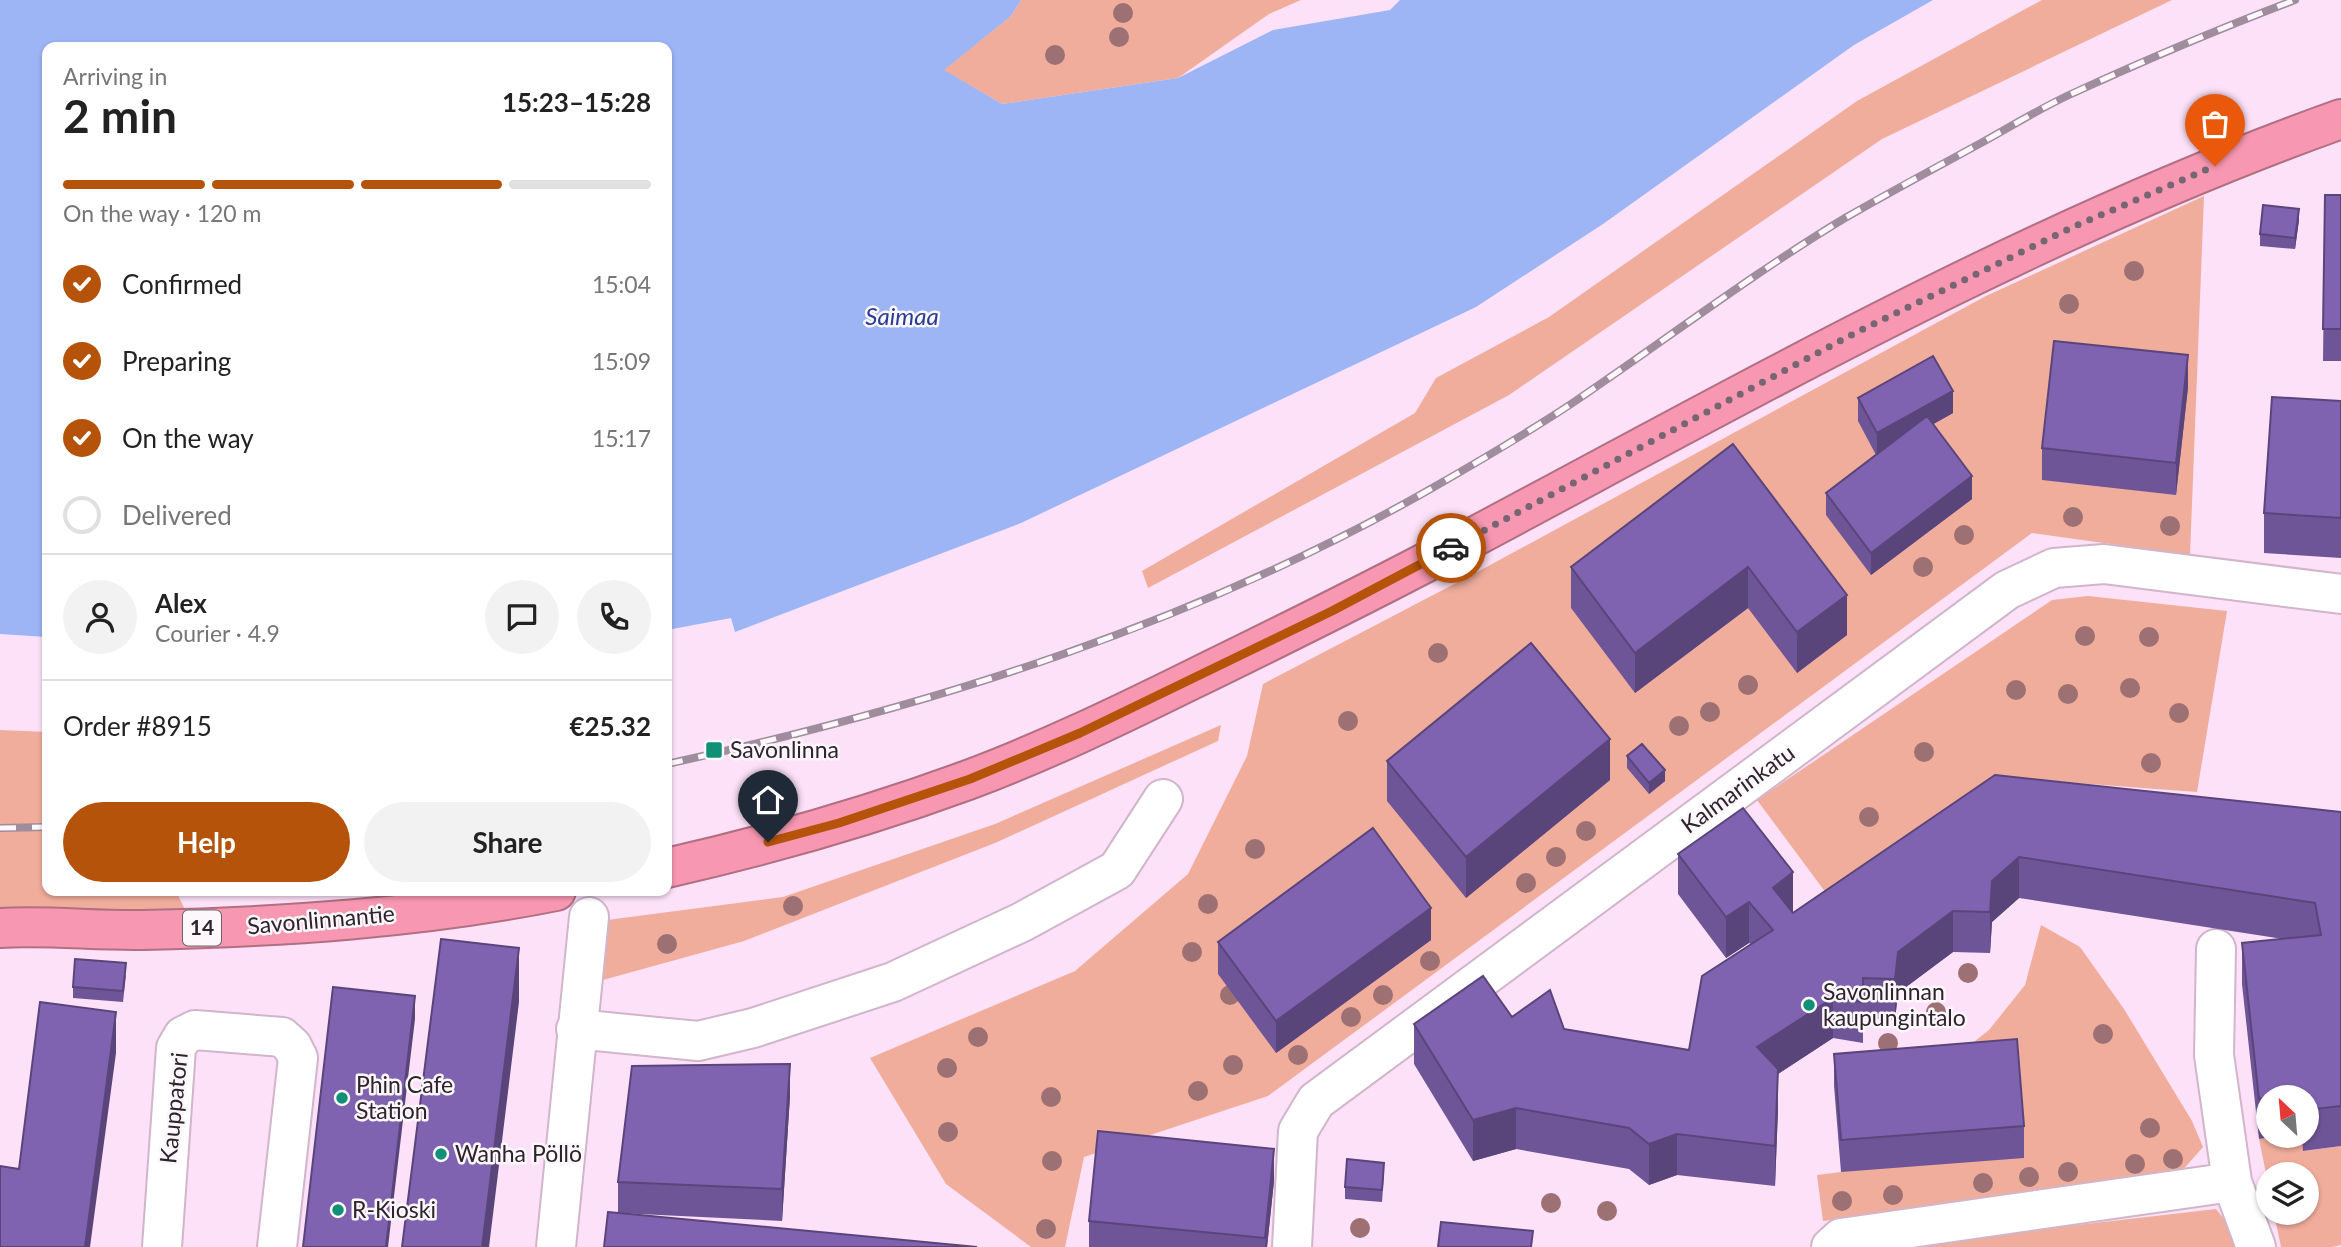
<!DOCTYPE html>
<html lang="en">
<head>
<meta charset="utf-8">
<style>
	:root { --surface:#fff; --page:#f2f2f2; --text:#222; --muted:#767676; --line:#e0e0e0; --accent:#b45309 }
	body { margin:0; font-family:Lato,sans-serif; background:var(--page); color:var(--text); height:100vh; display:flex; flex-direction:column; font-size:26px; white-space:nowrap }
	* { box-sizing:border-box; margin:0 }
	p { font-size:23px; color:var(--muted) }
	.icon { flex:none; width:38px; height:38px; fill:none; stroke:currentColor; stroke-width:2; stroke-linecap:round; stroke-linejoin:round }
	.map { position:relative; flex:1; overflow:hidden }
	.side { position:absolute; left:42px; top:42px; width:630px; height:854px; display:flex; flex-direction:column; background:var(--surface); border-radius:14px; box-shadow:0 2px 5px #0004 }
	.side>* { flex:none }
	.needle { width:46px; rotate:334deg }
	.tools { position:absolute; left:2256px; top:1085px; display:grid; gap:14px }
	.tools a { display:grid; place-items:center; width:63px; height:63px; border-radius:50%; background:var(--surface); box-shadow:0 2px 5px #0004; font-size:35px }
	.pin { position:absolute; display:grid; place-items:center; width:60px; height:60px; color:#fff; margin:-72px -30px; border-radius:50% 50% 50% 0; rotate:-45deg; box-shadow:0 0 7px #0007 }
	.pin .icon { rotate:45deg }
	.courier { position:absolute; display:grid; place-items:center; width:70px; height:70px; margin:-35px; border:5px solid #b45309; border-radius:50%; background:#fff; color:#222; box-shadow:0 2px 9px #0007 }
	.overview em { font-style:normal; font-weight:700 }
	.overview div { display:flex; flex-direction:column-reverse }
	.overview { display:flex; align-items:center; justify-content:space-between; height:119px; padding:0 21px }
	h1 { font-size:46px; font-weight:700; line-height:52px }
	.bar { display:grid; grid-template-columns:repeat(4,1fr); gap:10px 7px; align-content:center; height:84px; padding:0 21px }
	.bar i { height:9px; border-radius:5px; background:var(--line) }
	.bar .on { background:var(--accent) }
	.bar p { grid-column:span 4 }
	.line { display:flex; align-items:center; gap:18px; padding:0 21px; border-top:2px solid var(--line) }
	.line div { flex:1 }
	.round { display:grid; place-items:center; flex:none; width:74px; height:74px; border-radius:37px; background:var(--page) }
	ol { padding:0 21px; list-style:none }
	li { display:flex; align-items:center; gap:21px; height:77px }
	li p { margin-inline-start:auto }
	li .icon { padding:7px; border-radius:50%; background:var(--accent); color:#fff; stroke-width:4 }
	li:last-child { color:var(--muted) }
	li i { width:38px; height:38px; border:4px solid var(--line); border-radius:50% }
	.primary-button { display:flex; gap:14px; margin-top:auto; padding:14px 21px }
	.primary-button a { flex:1; height:80px; border-radius:42px; background:var(--accent); color:#fff; font-size:28px; font-weight:700; line-height:80px; text-align:center }
	.primary-button a+a { background:var(--page); color:var(--text) }
	.map>svg:first-child { display:block }
</style>
</head>
<body>
<div class="map">
<svg width="2341" height="1247" viewBox="0 0 2341 1247">
	<rect width="100%" height="100%" fill="#fde1f8"/>
	<path fill="#f0ad9c" d="M1021 0H1301L1269 14 1178 78 1002 104 943 70 1011 16Z
		M2042 0H2172L1882 139 1509 395 1148 588 1142 571 1415 413 1436 378 1549 317 1857 101Z
		M2204 196 2190 555 2032 533 1268 1096 1084 1157 1065 1247H1031L946 1184 870 1058 1075 971 1188 874 1247 756 1263 684 1481 570 1986 296Z
		M2088 596 2227 611 2197 792 1996 777 1826 893 1757 800 2052 600Z
		M1221 725 1218 741 995 843 744 941 603 980 607 920 783 897 995 824Z
		M0 730 47 732V891H176L189 918 0 948Z
		M2041 925 2080 947 2124 1009 2192 1121 2203 1147 2173 1181 1823 1221 1817 1175 1841 1172 1960 1053 1989 1030 2025 985Z
		M2278 1136H2302L2304 1151 2341 1146V1245L2332 1247H2281L2274 1213H2306V1174H2268V1183L2259 1139Z
		M2216 1209 2234 1231 2236 1247H1888Z"/>
	<path fill="#9db5f5" d="M0 0H1021L1011 16 944 70 1002 104 1178 78 1273 30 1390 10 1400 0H1933L1854 45 1603 224 1476 307 1021 523 735 632 731 618 667 630V47H47V637L0 634Z"/>
	<g fill="none" stroke-linecap="round" stroke-linejoin="round">
		<g stroke="#d0b5cb" stroke-width="42">
			<path id="minor" d="M2216 949 2214 1055 2232 1182 2256 1247
				M576 1029 698 1041 753 1028 893 982 1022 922 1117 870 1163 799
				M162 1247 176 1048 183 1036 195 1030 282 1037 292 1046 298 1058 277 1247
				M556 1247 589 917
				M1292 1247 1298 1131 1316 1101 2007 590 2054 568 2104 564 2341 594
				M1831 1247 1841 1238 2232 1182"/>
		</g>
		<g stroke="#b16f82" stroke-width="42">
			<path id="highway" d="M667 868C768 845 870 816 968 780 1043 752 1116 717 1187 682 1265 644 1342 606 1419 566 1721 407 2018 234 2341 119
				M0 928C48 925 96 931 143 930 281 927 421 918 556 891"/>
		</g>
		<use href="#minor" stroke="#fff" stroke-width="38"/>
		<use href="#highway" stroke="#f897b1" stroke-width="38"/>
		<g stroke="#9f8c9c" stroke-width="8">
			<path id="rail" d="M667 764C933 706 1197 623 1434 487 1481 460 1529 432 1574 402 1664 341 1752 274 1845 218 1890 192 1935 168 1981 143 2010 127 2039 109 2069 95 2143 61 2218 29 2295 0
				M0 828 47 827"/>
		</g>
		<use href="#rail" stroke="#fcf7fb" stroke-width="5" stroke-dasharray="16" stroke-linecap="butt"/>
	</g>
	<g fill="#9d7073">
		<circle cx="1123" cy="13" r="10"/>
		<circle cx="1119" cy="37" r="10"/>
		<circle cx="1055" cy="55" r="10"/>
		<circle cx="2134" cy="271" r="10"/>
		<circle cx="2069" cy="304" r="10"/>
		<circle cx="2073" cy="517" r="10"/>
		<circle cx="2170" cy="526" r="10"/>
		<circle cx="1964" cy="535" r="10"/>
		<circle cx="1923" cy="567" r="10"/>
		<circle cx="2085" cy="636" r="10"/>
		<circle cx="2149" cy="637" r="10"/>
		<circle cx="1438" cy="653" r="10"/>
		<circle cx="1748" cy="685" r="10"/>
		<circle cx="2130" cy="688" r="10"/>
		<circle cx="2016" cy="690" r="10"/>
		<circle cx="2068" cy="694" r="10"/>
		<circle cx="1710" cy="712" r="10"/>
		<circle cx="2179" cy="713" r="10"/>
		<circle cx="1348" cy="721" r="10"/>
		<circle cx="1679" cy="726" r="10"/>
		<circle cx="1924" cy="752" r="10"/>
		<circle cx="2151" cy="763" r="10"/>
		<circle cx="1869" cy="817" r="10"/>
		<circle cx="1586" cy="831" r="10"/>
		<circle cx="1255" cy="849" r="10"/>
		<circle cx="1556" cy="857" r="10"/>
		<circle cx="1526" cy="883" r="10"/>
		<circle cx="1208" cy="904" r="10"/>
		<circle cx="793" cy="906" r="10"/>
		<circle cx="667" cy="944" r="10"/>
		<circle cx="1192" cy="952" r="10"/>
		<circle cx="1430" cy="961" r="10"/>
		<circle cx="1968" cy="973" r="10"/>
		<circle cx="1230" cy="995" r="10"/>
		<circle cx="1383" cy="995" r="10"/>
		<circle cx="1936" cy="1012" r="10"/>
		<circle cx="1351" cy="1017" r="10"/>
		<circle cx="2103" cy="1034" r="10"/>
		<circle cx="978" cy="1037" r="10"/>
		<circle cx="1888" cy="1043" r="10"/>
		<circle cx="1298" cy="1055" r="10"/>
		<circle cx="1233" cy="1065" r="10"/>
		<circle cx="947" cy="1068" r="10"/>
		<circle cx="1198" cy="1091" r="10"/>
		<circle cx="1051" cy="1097" r="10"/>
		<circle cx="2150" cy="1128" r="10"/>
		<circle cx="948" cy="1132" r="10"/>
		<circle cx="2173" cy="1159" r="10"/>
		<circle cx="1052" cy="1161" r="10"/>
		<circle cx="2135" cy="1164" r="10"/>
		<circle cx="2068" cy="1172" r="10"/>
		<circle cx="2029" cy="1177" r="10"/>
		<circle cx="1983" cy="1183" r="10"/>
		<circle cx="1893" cy="1195" r="10"/>
		<circle cx="1842" cy="1201" r="10"/>
		<circle cx="1551" cy="1203" r="10"/>
		<circle cx="1607" cy="1211" r="10"/>
		<circle cx="1360" cy="1228" r="10"/>
		<circle cx="1046" cy="1229" r="10"/>
	</g>
	<path fill="#6e5597" d="M2325 195H2341V361H2323Z
		M2299 220 2295 249 2260 246V234Z
		M2188 387 2176 495 2042 480V448Z
		M1858 398 1953 413 1933 424 1972 499 1871 575 1826 515V493L1876 455 1858 421Z
		M2341 401V558L2264 553V513Z
		M1733 444 1847 635 1797 673 1748 608 1635 693 1571 608V567Z
		M1627 756 1665 781 1649 794 1627 768Z
		M1387 761 1610 780 1466 898 1387 801Z
		M1995 775 2341 812V1146L2303 1151 2302 1136H2306V1097H2268V1136H2278L2259 1139 2242 984V943L2283 939 2019 898 1992 922 1990 953 1953 952 1898 993 1895 1020 1863 1018V1043L1833 1038 1778 1074V1109L1775 1186 1677 1175 1649 1185 1629 1169 1516 1149 1473 1161 1414 1064V1024L1512 1017 1564 1029 1689 1050 1751 944 1749 943 1726 958 1678 894V854L1793 912Z
		M1431 940 1276 1053 1218 974V942Z
		M126 975 123 1002 73 998V987Z
		M1834 1054 2024 1126V1158L1841 1172 1834 1086Z
		M790 1096 782 1221 618 1213V1182Z
		M1384 1174 1382 1202 1345 1199V1187Z
		M1274 1181 1267 1247H1089V1221Z"/>
	<path fill="#5a457b" d="M2299 209V220L2295 249V238Z
		M2188 355V387L2176 495V463Z
		M1953 391V413L1877 456V433Z
		M1972 476V499L1871 575V553Z
		M1748 567V608L1635 693V653Z
		M1847 595V635L1797 673V632Z
		M1610 739V780L1466 898V857Z
		M1665 770V781L1649 794V783Z
		M2019 857V898L1992 922 1990 953V912L1992 881Z
		M1793 872V912L1773 929V888Z
		M1749 902V943L1726 958V917Z
		M1431 908V940L1276 1053V1021Z
		M1953 911V952L1898 993 1895 1020V979L1898 952Z
		M519 948V1002L489 1247H482Z
		M415 996V1019L388 1247H386Z
		M1833 998V1038L1778 1074V1109L1775 1186V1146L1757 1047Z
		M116 1012V1053L90 1247H85Z
		M790 1064V1096L782 1221V1189Z
		M1516 1108V1149L1473 1161V1120Z
		M1677 1134V1175L1649 1185V1144Z
		M1274 1149V1181L1267 1247H1265Z"/>
	<path fill="#8063b0" stroke="#5a457b" stroke-width="2" d="M2325 195H2341V329H2323Z
		M2263 205 2299 209 2295 238 2260 234Z
		M2054 341 2188 355 2176 463 2042 448Z
		M1933 356 1953 391 1877 433 1858 398Z
		M2272 397 2341 401V518L2264 513Z
		M1927 416 1972 476 1871 553 1826 493Z
		M1733 444 1847 595 1797 632 1748 567 1635 653 1571 567Z
		M1531 643 1610 739 1466 857 1387 761Z
		M1642 744 1665 770 1649 783 1627 756Z
		M1995 775 2341 812V1106L2306 1110V1097H2302V1090L2259 1099 2242 943 2321 935 2315 903 2019 857 1992 881 1990 912 1953 911 1898 952 1895 979 1863 978V1002L1833 998 1757 1047 1778 1069 1775 1146 1677 1134 1649 1144 1629 1128 1516 1108 1473 1120 1414 1024 1483 976 1512 1017 1550 990 1564 1029 1689 1050 1702 976 1773 930 1749 902 1726 917 1678 854 1743 808 1793 872 1773 888 1793 913Z
		M1373 828 1431 908 1276 1021 1218 942Z
		M441 939 519 948 482 1247H402Z
		M75 959 126 963 123 991 73 987Z
		M333 987 415 996 386 1247H303Z
		M40 1002 116 1012 85 1247H0V1166L19 1169Z
		M2017 1039 2024 1126 1841 1140 1834 1054Z
		M790 1064 782 1189 618 1182 632 1066Z
		M1098 1131 1274 1149 1265 1238 1089 1221Z
		M1347 1159 1384 1163 1382 1190 1345 1187Z
		M608 1212 977 1247H604Z
		M1441 1222 1533 1231 1531 1247H1438Z"/>
	<g fill="none" stroke-linecap="round" stroke-linejoin="round">
		<path stroke="#766673" stroke-width="7" stroke-dasharray="0 12.6" d="M1451 548 1857 332 2073 227 2215 166"/>
		<path stroke="#b45309" stroke-width="9" d="M768 842 839 823 970 779 1080 733 1332 611 1451 548"/>
	</g>
	<g fill="#109076" stroke="#fcf7fb" stroke-width="2.5">
		<rect x="705" y="741" width="18" height="18" rx="3.5"/>
		<circle cx="1809" cy="1005" r="7"/>
		<circle cx="342" cy="1098" r="7"/>
		<circle cx="441" cy="1154" r="7"/>
		<circle cx="338" cy="1210" r="7"/>
	</g>
	<g text-anchor="middle" stroke-width="5" stroke-linejoin="round" paint-order="stroke">
		<rect fill="#fcf7fb" stroke="#6c636a" stroke-width="2" x="183" y="910.5" width="38" height="35" rx="5"/>
		<g font-size="21" font-weight="bold" fill="#2e242c">
			<text x="202" y="935">14</text>
		</g>
		<g font-size="23" fill="#2e242c" stroke="#fcf7fb" text-anchor="start">
			<text x="730" y="758">Savonlinna</text>
			<text x="1823" y="1000">Savonlinnan<tspan x="1823" dy="26">kaupungintalo</tspan></text>
			<text x="356" y="1093">Phin Cafe<tspan x="356" dy="26">Station</tspan></text>
			<text x="455" y="1162">Wanha Pöllö</text>
			<text x="352" y="1218">R-Kioski</text>
		</g>
		<g font-size="23" fill="#2e242c" stroke="#fcf7fb">
			<text transform="translate(1738 789) rotate(-36)" y="8">Kalmarinkatu</text>
			<text transform="translate(321 920) rotate(-5)" y="8">Savonlinnantie</text>
			<text transform="translate(174 1108) rotate(-84)" y="8">Kauppatori</text>
		</g>
		<g font-size="24" font-style="italic" fill="#273c95" stroke="#fcf7fb">
			<text x="902" y="325">Saimaa</text>
		</g>
	</g>
</svg>
<div class="tools">
<a><svg class="needle" viewBox="-14 -14 28 28"><path d="M0-13l5 13h-10z" fill="#e53935"/><path d="M0 13l5-13h-10z" fill="#767676"/></svg></a>
<a><svg class="icon" aria-label="layers" viewBox="0 0 24 24"><path d="M12 4l9 5-9 5-9-5zM3 14l9 5 9-5"/></svg></a>
</div>
<div class="pin" style="left:2215px;top:166px;background:#ea580c"><svg class="icon" aria-label="bag" viewBox="0 0 24 24"><path d="M5 8h14l-1 12H6zM9 8a3 3 0 0 1 6 0"/></svg></div>
<div class="pin" style="left:768px;top:842px;background:#1f2937"><svg class="icon" aria-label="home" viewBox="0 0 24 24"><path d="M3 11l9-7 9 7M6 9v11h12V9"/></svg></div>
<div class="courier" style="left:1451px;top:548px"><svg class="icon" aria-label="car" viewBox="0 0 24 24"><path d="M5 17H2v-5l4-1 3-4h7l3 4 3 1v5h-3M9 17h6M6 11h13"/><circle cx="7" cy="17" r="2"/><circle cx="17" cy="17" r="2"/></svg></div>
<section class="side">
<div class="overview"><div><h1>2 min</h1><p>Arriving in</p></div><em>15:23–15:28</em></div>
<div class="bar"><i class="on"></i><i class="on"></i><i class="on"></i><i></i><p>On the way · 120 m</p></div>
<ol>
<li><svg class="icon" aria-label="check" viewBox="0 0 24 24"><path d="M5 12l5 5 9-10"/></svg>Confirmed<p>15:04</p></li>
<li><svg class="icon" aria-label="check" viewBox="0 0 24 24"><path d="M5 12l5 5 9-10"/></svg>Preparing<p>15:09</p></li>
<li><svg class="icon" aria-label="check" viewBox="0 0 24 24"><path d="M5 12l5 5 9-10"/></svg>On the way<p>15:17</p></li>
<li><i></i>Delivered</li>
</ol>
<div class="line" style="height:126px"><a class="round"><svg class="icon" aria-label="person" viewBox="0 0 24 24"><circle cx="12" cy="8" r="4"/><path d="M4 21q1-7 8-7t8 7"/></svg></a><div><b>Alex</b><p>Courier · 4.9</p></div><a class="round"><svg class="icon" aria-label="chat" viewBox="0 0 24 24"><path d="M4 5h16v11H9l-5 4z"/></svg></a><a class="round"><svg class="icon" aria-label="phone" viewBox="0 0 24 24"><path d="M5 4h4l2 5-3 2q2 4 5 5l2-3 5 2v4C11 20 4 13 5 4z"/></svg></a></div>
<div class="line" style="height:91px"><div>Order #8915</div><b>€25.32</b></div>
<div class="primary-button"><a>Help</a><a>Share</a></div>
</section>
</div>
</body>
</html>
